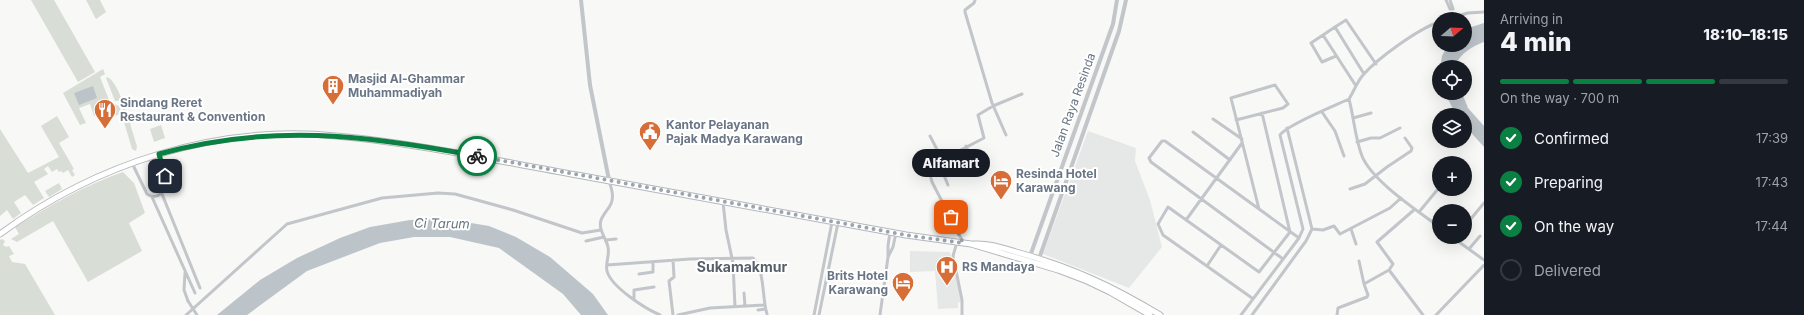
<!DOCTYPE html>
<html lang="en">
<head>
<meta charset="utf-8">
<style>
	:root { --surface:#171b24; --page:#20242c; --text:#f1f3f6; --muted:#9ea1a6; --line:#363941; --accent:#0b8043 }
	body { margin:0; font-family:Inter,sans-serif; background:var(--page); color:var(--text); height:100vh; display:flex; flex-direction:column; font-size:15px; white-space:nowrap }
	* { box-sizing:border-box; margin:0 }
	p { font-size:13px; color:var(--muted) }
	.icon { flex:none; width:22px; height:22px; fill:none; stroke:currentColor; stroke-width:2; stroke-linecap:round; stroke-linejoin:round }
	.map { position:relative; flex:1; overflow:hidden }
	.details { display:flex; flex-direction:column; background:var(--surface); width:320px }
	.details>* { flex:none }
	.needle { width:26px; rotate:71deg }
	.tools { position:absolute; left:1432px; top:12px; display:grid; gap:8px }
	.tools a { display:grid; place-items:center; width:40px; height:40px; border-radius:50%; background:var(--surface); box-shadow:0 4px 16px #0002; font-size:20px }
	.pin { position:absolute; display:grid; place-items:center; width:34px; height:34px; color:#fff; margin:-17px; border-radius:8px; box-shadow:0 2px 6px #0006 }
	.courier { position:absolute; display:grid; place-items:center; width:40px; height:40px; margin:-20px; border:3px solid #0b8043; border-radius:50%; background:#fff; color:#222; box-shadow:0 1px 5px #0007 }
	.bubble { position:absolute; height:28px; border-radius:14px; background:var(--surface); box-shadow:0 4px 16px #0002; font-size:13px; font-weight:800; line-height:28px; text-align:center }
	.headline em { font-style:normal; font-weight:800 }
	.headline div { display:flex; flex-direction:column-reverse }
	.headline { display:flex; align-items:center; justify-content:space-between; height:68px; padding:0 16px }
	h1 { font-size:26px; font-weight:800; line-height:30px }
	.bar { display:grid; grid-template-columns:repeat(4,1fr); gap:6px 4px; align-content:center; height:48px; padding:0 16px }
	.bar i { height:5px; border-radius:3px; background:var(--line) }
	.bar .on { background:var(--accent) }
	.bar p { grid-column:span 4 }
	ol { padding:0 16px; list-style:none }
	li { display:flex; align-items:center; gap:12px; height:44px }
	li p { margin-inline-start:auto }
	li .icon { padding:4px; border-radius:50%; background:var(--accent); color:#fff; stroke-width:4 }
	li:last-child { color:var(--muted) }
	li i { width:22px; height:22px; border:2px solid var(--line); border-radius:50% }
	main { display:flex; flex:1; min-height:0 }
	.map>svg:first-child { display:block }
</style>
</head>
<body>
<main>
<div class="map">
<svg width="1484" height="315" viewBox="0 0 1484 315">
	<rect width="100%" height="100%" fill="#f8f8f6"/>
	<path fill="#e6e7e7" d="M1088 131 1136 148 1135 161 1150 200 1162 247 1129 288 1043 254Z
		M910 251 950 252 962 301 958 303V308L938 309 935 271 910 272Z"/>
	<path fill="#d8ddd6" d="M31 0H54L95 72 78 82Z
		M86 0H100L106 12 96 19Z
		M103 69 105 74 100 77 109 100 107 103 99 106 101 114 94 116 90 104 79 108 86 123 80 125 63 93Z
		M107 77C120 81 132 132 137 146L136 151 132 149 122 115 123 112V105L119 101H115L106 78Z
		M109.5 110a5.5 5.5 0 1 1 11 0a5.5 5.5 0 1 1-11 0Z
		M57 116 69 137 59 143 74 169 72 170 75 175 72 177 68 170 63 173 61 171 59 172 57 169 52 172 48 166 44 169 48 174 34 182 44 198 33 205 25 195 14 202 21 213 13 219 7 210 0 216V129L28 173 59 157 41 126Z
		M161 125 165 138 154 142 150 129Z
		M123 172 134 183 145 213 129 223 142 251 88 282 53 221 17 242 11 239 19 234 15 227C49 206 85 185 123 172Z
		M59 183 62 189 49 197 45 191Z
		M2 239 5 241 3 245 6 247 9 246 14 254 9 256 12 262 25 264 55 315H0V240Z"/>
	<path fill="#bcc4ca" d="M1484 23V42C1473 46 1458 54 1456 67H1440L1442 56 1448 45H1465V29Z
		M93 86 97 98 79 105 74 93Z
		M1445 93H1462L1468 108 1484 126V147L1465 126V115H1456Z
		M447 219 489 226 516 237 550 257 593 294 608 315H581L563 294 499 248 450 237H414L380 243 307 271 247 315H217L260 280 297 258 340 238 370 227 410 220Z"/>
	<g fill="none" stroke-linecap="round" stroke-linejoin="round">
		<g stroke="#b4b7bc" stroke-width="7">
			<path id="primary" d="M0 234C95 164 216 124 336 136 417 143 497 161 577 175 687 195 797 215 906 235L971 244 1058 270 1087 281 1110 292 1150 315
				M974 244C989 243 1002 248 1016 252 1071 267 1112 286 1160 315"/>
		</g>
		<path stroke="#c2c5c9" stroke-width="3" d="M975 0 974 3 965 10V12L992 103 1006 135
			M1446 0 1450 9H1453
			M1450 0 1453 9
			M1446 19 1468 13 1484 12
			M1439 22C1418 29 1378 58 1363 75 1357 82 1354 91 1349 99 1354 118 1355 138 1362 156 1372 181 1417 210 1439 227
			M1335 27 1311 43 1322 62 1336 56
			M1323 35 1356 86
			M1364 74 1335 27 1346 20 1376 64
			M1322 112 1335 131 1344 156
			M1353 118 1371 113
			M1213 119 1242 139
			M1236 120 1283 108 1288 104 1275 85 1231 98 1259 209
			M1193 132 1230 160
			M930 136 942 159
			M1357 142 1371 138H1380L1400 128
			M966 146 971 157
			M938 161 948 185
			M132 163 147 194C154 199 159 196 165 190V176L159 154
			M609 181C613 192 615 201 607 210 605 213 602 217 601 220 598 230 606 238 608 247 610 255 605 263 607 271 611 287 646 309 660 315
			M1350 189 1365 184 1387 167 1411 151 1412 148 1405 138
			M162 194 200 288
			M152 197 195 293
			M723 202 726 230 733 263 735 307
			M1415 209 1377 242 1393 264 1389 270 1423 315
			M1446 211 1448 207
			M1419 212 1438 189
			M1186 220 1242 143
			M1465 226 1484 203
			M1312 229 1323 230 1334 226 1340 234 1390 208 1401 198
			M1351 229 1356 244
			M1452 237 1484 260
			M606 240 616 239
			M586 241 604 237
			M957 242 953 256 962 300V315
			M963 242 932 182 928 167 984 138 978 115 993 106 1022 94
			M1469 249 1480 236
			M888 255V246L890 232
			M1283 259 1151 162 1149 158 1162 141H1165L1299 238
			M673 260 674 277 669 281 673 315
			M1359 261 1364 284
			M607 265 690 259 753 258C765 269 762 299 767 314
			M1207 266 1221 245
			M185 273 184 290 188 301
			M639 274 653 272V262
			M744 293 745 306
			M1252 298 1163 235 1158 224 1168 207 1259 272 1290 232 1262 113
			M634 299V290L654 287
			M758 310 765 309
			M186 315 287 224 382 198 438 193 455 194 513 210 582 233 601 230
			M678 315 710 308 764 305
			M814 315 832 222
			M819 315 838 223
			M880 315 888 257 893 247 896 233
			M1241 315 1299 238 1303 229 1280 135C1286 125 1336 105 1349 99
			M1252 315 1306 241 1312 229 1287 128
			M1337 315 1338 308 1367 297 1368 295 1364 284 1389 270
			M1436 315 1484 265"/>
		<path stroke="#c2c5c9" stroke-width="4" d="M581 0 590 85 609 180
			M1040 256 1119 31 1126 0
			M1029 259 1113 24 1117 0"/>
		<use href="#primary" stroke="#fff" stroke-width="5"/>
		<path stroke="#c2c5c9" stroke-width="3" d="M188 301 197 315"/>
	</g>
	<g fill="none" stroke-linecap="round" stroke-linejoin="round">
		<path stroke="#9ca4ad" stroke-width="4" stroke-dasharray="0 7.2" d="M477 156 906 235 963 243 951 217"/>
		<path stroke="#0b8043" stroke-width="5" d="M165 176 159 154C271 123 365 135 477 156"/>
	</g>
	<defs>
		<g id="building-pin" transform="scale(1.15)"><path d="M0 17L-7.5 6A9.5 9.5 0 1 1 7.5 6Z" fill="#d76e38" stroke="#fff"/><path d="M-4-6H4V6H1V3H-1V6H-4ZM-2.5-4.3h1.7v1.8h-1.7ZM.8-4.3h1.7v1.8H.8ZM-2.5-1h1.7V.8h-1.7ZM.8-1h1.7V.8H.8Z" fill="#fff"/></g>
		<g id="restaurant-pin" transform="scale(1.15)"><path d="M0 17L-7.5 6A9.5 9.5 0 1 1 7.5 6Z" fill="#d76e38" stroke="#fff"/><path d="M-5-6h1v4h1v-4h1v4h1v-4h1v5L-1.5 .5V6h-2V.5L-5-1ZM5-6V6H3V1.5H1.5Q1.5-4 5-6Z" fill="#fff"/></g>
		<g id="civic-pin" transform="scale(1.15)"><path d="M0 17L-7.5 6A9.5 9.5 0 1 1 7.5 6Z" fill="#d76e38" stroke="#fff"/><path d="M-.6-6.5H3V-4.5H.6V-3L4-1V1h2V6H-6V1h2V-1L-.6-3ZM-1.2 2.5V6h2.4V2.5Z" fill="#fff"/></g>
		<g id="hotel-pin" transform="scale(1.15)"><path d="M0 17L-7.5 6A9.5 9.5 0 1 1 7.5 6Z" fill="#d76e38" stroke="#fff"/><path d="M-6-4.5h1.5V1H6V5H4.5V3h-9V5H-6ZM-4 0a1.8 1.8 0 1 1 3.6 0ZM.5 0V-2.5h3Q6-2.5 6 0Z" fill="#fff"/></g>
		<g id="hospital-pin" transform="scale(1.15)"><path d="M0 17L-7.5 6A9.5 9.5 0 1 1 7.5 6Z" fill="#d76e38" stroke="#fff"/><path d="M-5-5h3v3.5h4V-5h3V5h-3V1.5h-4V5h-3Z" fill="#fff"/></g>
	</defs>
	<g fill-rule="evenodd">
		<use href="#building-pin" x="333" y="86"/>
		<use href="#restaurant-pin" x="105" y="110"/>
		<use href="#civic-pin" x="650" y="132"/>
		<use href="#hotel-pin" x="1001" y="181"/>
		<use href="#hospital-pin" x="947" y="267"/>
		<use href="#hotel-pin" x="903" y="283"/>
	</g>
	<g text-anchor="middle" stroke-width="4" stroke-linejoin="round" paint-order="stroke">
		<g font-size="12" font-weight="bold" fill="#6a7685" stroke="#fff" text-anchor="start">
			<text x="348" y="83">Masjid Al-Ghammar<tspan x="348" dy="14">Muhammadiyah</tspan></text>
			<text x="120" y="107">Sindang Reret<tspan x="120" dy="14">Restaurant &amp; Convention</tspan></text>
			<text x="666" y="129">Kantor Pelayanan<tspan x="666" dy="14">Pajak Madya Karawang</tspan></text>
			<text x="1016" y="178">Resinda Hotel<tspan x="1016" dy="14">Karawang</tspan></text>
			<text x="962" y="271">RS Mandaya</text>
			<text x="888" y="280" text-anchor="end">Brits Hotel<tspan x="888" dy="14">Karawang</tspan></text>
		</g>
		<g font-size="12" fill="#6a7685" stroke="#fff">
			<text transform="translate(1073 105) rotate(-70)" y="4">Jalan Raya Resinda</text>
		</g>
		<g font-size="13" font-style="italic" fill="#667680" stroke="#fff">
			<text transform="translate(442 223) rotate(1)" y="5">Ci Tarum</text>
		</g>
		<g font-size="14" font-weight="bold" fill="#57606a" stroke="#fff">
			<text x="742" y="272">Sukamakmur</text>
		</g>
	</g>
</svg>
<div class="tools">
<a><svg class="needle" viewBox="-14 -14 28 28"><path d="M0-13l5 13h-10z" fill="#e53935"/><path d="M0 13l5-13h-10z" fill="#9ea1a6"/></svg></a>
<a><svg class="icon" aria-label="locate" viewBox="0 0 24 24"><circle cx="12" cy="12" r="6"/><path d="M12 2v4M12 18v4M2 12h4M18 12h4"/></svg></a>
<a><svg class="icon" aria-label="layers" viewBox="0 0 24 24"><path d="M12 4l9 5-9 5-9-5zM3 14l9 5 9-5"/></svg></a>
<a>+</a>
<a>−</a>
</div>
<div class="pin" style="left:951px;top:217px;background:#ea580c"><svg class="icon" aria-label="bag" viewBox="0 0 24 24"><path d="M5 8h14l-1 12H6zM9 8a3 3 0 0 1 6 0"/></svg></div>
<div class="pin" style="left:165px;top:176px;background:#1f2937"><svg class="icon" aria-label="home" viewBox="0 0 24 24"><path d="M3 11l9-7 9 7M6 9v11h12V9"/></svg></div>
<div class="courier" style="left:477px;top:156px"><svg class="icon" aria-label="bike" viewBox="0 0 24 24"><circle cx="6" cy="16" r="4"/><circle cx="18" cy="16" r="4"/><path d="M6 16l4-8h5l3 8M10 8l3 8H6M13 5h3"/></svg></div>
<div class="bubble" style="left:912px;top:149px;width:78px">Alfamart</div>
</div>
<section class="details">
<div class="headline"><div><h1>4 min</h1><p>Arriving in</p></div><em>18:10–18:15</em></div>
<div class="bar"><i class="on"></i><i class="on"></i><i class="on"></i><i></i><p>On the way · 700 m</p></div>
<ol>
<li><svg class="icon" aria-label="check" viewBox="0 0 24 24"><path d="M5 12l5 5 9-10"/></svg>Confirmed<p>17:39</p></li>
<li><svg class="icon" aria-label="check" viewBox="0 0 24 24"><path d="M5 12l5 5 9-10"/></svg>Preparing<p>17:43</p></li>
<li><svg class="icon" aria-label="check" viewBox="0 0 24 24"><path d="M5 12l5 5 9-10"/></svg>On the way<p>17:44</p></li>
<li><i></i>Delivered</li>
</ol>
</section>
</main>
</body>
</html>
